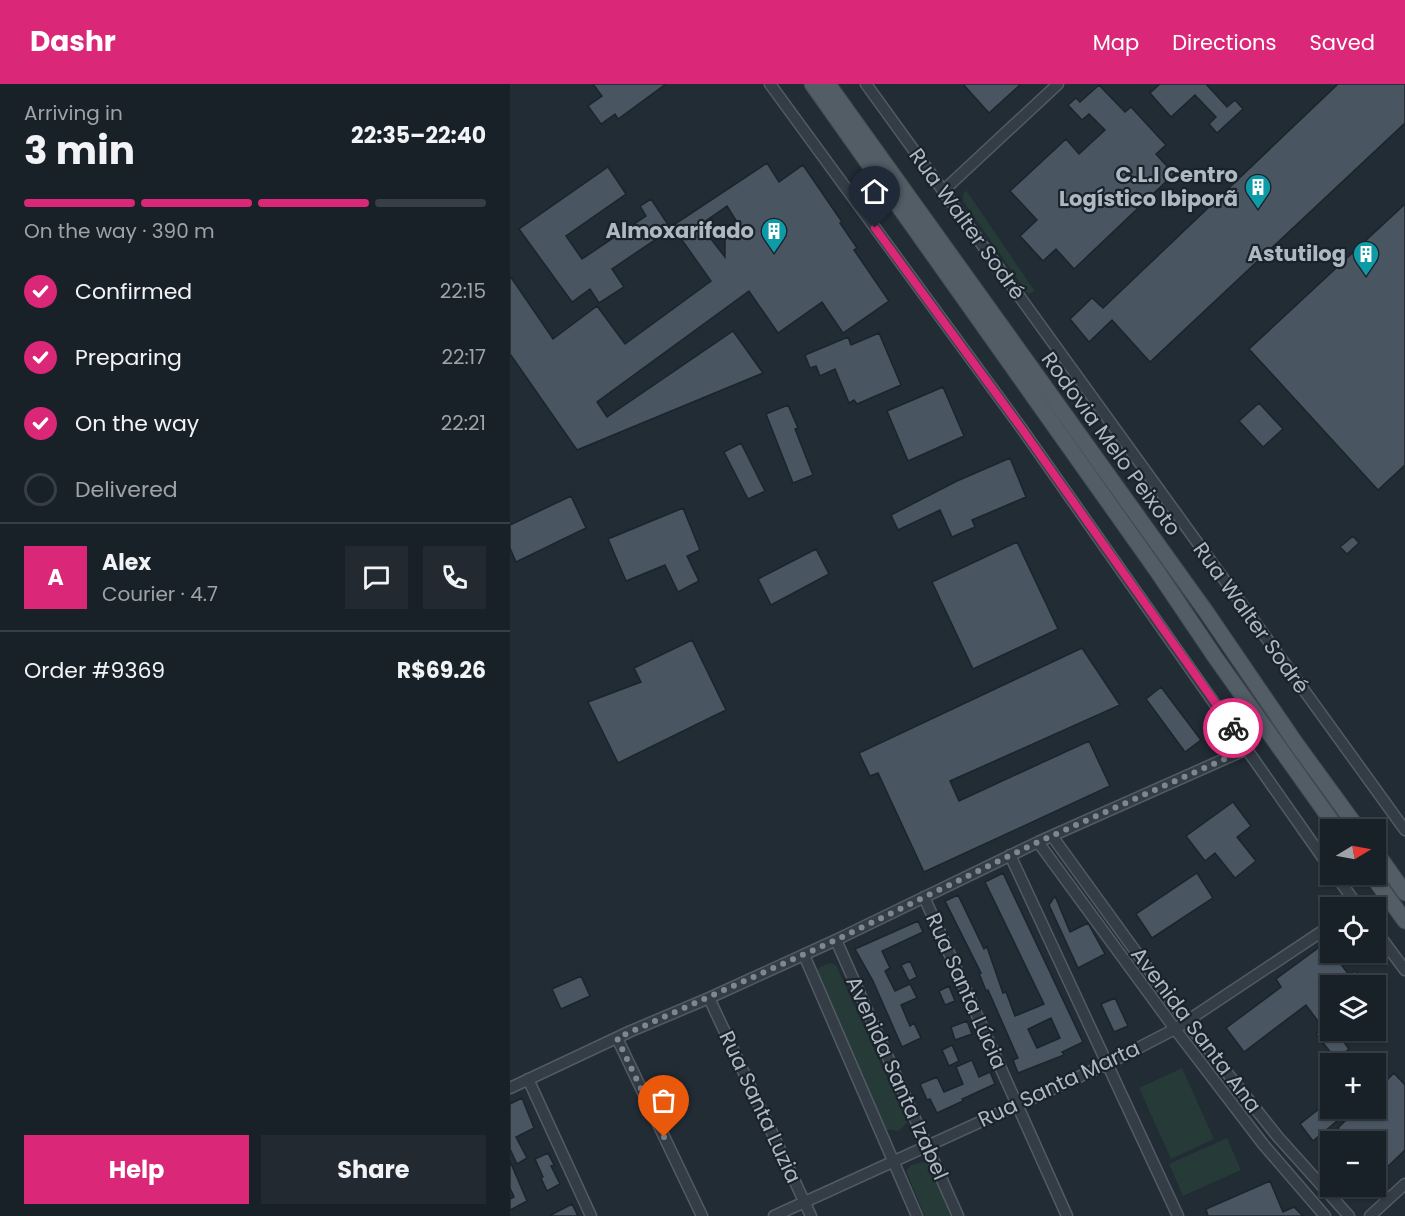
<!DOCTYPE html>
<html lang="en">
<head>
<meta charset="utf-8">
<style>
	:root { --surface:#192128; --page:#222930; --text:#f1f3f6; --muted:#9fa3a8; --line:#373e45; --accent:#db2777 }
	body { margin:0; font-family:Poppins,sans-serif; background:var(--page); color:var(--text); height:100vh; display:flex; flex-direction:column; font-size:22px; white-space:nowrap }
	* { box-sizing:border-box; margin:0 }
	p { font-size:20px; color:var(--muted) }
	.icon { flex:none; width:33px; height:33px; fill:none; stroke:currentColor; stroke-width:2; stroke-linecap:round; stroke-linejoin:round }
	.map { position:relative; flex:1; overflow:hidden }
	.panel { display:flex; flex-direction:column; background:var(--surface); width:510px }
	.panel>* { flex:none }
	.needle { width:39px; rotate:80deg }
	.fabs { position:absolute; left:810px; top:735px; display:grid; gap:12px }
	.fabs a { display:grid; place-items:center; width:66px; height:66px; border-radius:0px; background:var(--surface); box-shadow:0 2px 4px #0004,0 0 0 2px var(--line); font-size:30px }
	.pin { position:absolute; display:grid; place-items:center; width:51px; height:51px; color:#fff; margin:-62px -26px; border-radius:50% 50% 50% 0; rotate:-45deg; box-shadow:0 0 6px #0007 }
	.pin .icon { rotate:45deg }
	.courier { position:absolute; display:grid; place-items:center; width:60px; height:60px; margin:-30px; border:4px solid #db2777; border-radius:50%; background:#fff; color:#222; box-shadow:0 2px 8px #0007 }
	.summary em { font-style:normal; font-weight:700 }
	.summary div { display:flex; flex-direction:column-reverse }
	.summary { display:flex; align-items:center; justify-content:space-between; height:102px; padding:0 24px }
	h1 { font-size:39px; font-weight:700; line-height:45px }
	.bar { display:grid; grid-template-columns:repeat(4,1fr); gap:9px 6px; align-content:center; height:72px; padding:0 24px }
	.bar i { height:8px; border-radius:4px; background:var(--line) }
	.bar .active { background:var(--accent) }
	.bar p { grid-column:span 4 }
	.line { display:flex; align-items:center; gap:15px; padding:0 24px; border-top:2px solid var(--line) }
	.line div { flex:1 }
	.round { display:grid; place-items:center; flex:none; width:63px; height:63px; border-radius:0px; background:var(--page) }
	ol { padding:0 24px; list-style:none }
	li { display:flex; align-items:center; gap:18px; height:66px }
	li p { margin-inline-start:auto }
	li .icon { padding:6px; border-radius:50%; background:var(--accent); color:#fff; stroke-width:4 }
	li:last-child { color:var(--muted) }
	li i { width:33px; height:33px; border:3px solid var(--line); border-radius:50% }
	.button { display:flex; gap:12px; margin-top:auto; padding:12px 24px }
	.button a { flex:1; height:69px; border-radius:0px; background:var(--accent); color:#fff; font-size:24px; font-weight:700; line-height:69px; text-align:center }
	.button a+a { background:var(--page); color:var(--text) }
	header { display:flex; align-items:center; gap:36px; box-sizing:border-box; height:84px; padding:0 30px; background:var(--accent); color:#fff }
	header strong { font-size:28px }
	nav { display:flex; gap:33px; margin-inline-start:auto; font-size:21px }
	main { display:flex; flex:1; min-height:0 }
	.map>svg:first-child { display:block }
</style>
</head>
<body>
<header>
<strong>Dashr</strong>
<nav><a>Map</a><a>Directions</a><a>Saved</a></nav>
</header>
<main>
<section class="panel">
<div class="summary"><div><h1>3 min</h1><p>Arriving in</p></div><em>22:35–22:40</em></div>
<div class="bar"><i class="active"></i><i class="active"></i><i class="active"></i><i></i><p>On the way · 390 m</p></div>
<ol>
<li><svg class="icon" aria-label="check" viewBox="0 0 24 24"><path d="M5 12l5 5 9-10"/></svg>Confirmed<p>22:15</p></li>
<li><svg class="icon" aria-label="check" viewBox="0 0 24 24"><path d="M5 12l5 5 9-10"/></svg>Preparing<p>22:17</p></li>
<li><svg class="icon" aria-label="check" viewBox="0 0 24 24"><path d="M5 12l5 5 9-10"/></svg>On the way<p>22:21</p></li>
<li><i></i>Delivered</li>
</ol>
<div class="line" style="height:108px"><b class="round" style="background:var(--accent);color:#fff">A</b><div><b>Alex</b><p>Courier · 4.7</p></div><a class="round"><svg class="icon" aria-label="chat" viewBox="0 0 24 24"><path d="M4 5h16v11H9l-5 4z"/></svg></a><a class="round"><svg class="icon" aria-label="phone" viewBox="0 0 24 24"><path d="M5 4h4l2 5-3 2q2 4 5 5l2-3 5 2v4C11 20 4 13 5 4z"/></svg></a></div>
<div class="line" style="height:78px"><div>Order #9369</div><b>R$69.26</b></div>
<div class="button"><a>Help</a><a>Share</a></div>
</section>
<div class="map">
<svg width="895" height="1132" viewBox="0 0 895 1132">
	<rect width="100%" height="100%" fill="#212c35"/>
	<path fill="#263a38" d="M456 106 524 206 525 207 518 210 453 117V110Z
		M320 879 326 881 397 1038 389 1047 373 1045 307 887 310 883Z
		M672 984 704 1055 661 1075 629 1004Z
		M717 1054 731 1086 673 1112 659 1080Z
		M417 1077 441 1132H415L396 1087 401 1081Z"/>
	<path fill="#495661" stroke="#1c242c" stroke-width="1.5" fill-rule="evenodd" d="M83 0H156L108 35 105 30 91 40 78 22 92 12Z
		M453 0H511L479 29Z
		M650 0H696L717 23 725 16 733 25 707 49 699 40 706 33 685 11 661 33 640 9Z
		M828 0H895V39L640 278 602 236 579 258 560 235 582 214 593 224Z
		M589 1 615 28 621 23 656 61 646 70 664 90 564 185 546 165 533 177 510 152 527 136 500 107 556 55 569 70 595 46 579 30 572 36 558 21 566 14 570 18Z
		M257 79 269 98 293 81 332 138 330 139 347 164 344 166 379 217 333 249 312 218 268 249 239 207 87 318 97 333 223 247 253 289 67 366 0 270V192L43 255 87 222 115 260 201 197 162 142ZM217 122 227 138 215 146V173L190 141Z
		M98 83 116 110 56 152 72 175 136 132 130 122 141 115 161 145 102 185 114 203 89 219 80 205 62 218 9 145Z
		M895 120V381L868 406 739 265Z
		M369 249 391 301 347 320 344 316 339 319 325 285 310 292 306 282 300 284 295 271 338 253 341 261Z
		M433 303 454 352 398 377 377 327Z
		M749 319 773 345 753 363 729 337Z
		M278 321 288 344 285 345 303 391 283 399 256 330Z
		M231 359 255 407 238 415 214 368Z
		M500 374 516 413 462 436 465 443 442 453 430 426 388 446 381 431 447 397Z
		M61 412 76 444 6 478 0 464V441Z
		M173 424 190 466 177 472 189 497 168 508 155 481 116 497 98 455Z
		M843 452 849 459 837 470 830 463Z
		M507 458 548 545 463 585 422 498Z
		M306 465 319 490 261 521 248 495Z
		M182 556 216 626 108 679 78 618 131 598 124 584Z
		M572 564 610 621 440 697 449 717 579 657 600 702 414 788 368 689 360 692 349 669Z
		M651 603 691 656 675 668 636 615Z
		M723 718 741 742 727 753 746 777 725 794 705 769 695 777 676 752Z
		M493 789 573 958 552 968 554 971 508 989 503 976 508 974 478 906 476 907 469 889H471L435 817 448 811 474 865 477 863 493 909 496 908 505 932 534 920 475 798ZM541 934 550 954 527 964 518 945Z
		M687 789 703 814 642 854 626 830Z
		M545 812 560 848 578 839 595 870 568 884 539 821Z
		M408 837 413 848 372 867 380 884 375 887 385 907 400 900 407 914 391 921 400 942 404 939 411 954 392 963 363 897 345 865Z
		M815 859 839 891 845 887 856 902H820V946H825L839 965 826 975 806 950 813 944 796 921 734 968 716 944 771 903 766 895Z
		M400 877 407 893 399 897 391 881Z
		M71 892 80 912 51 925 42 905Z
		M439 902 445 917 435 921 429 907Z
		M605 914 618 942 604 948 591 920Z
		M457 937 462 950 445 956 441 943Z
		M442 961 449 977 439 982 432 966Z
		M462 976 469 993 480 988 485 1000 452 1015 453 1017 427 1029 420 1015 417 1016 410 1000 427 993 434 1008 453 1000 446 983Z
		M884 989 895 1001V1066L871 1089 866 1083V1058H841L828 1044 848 1024H866V1007Z
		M12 1014 24 1044 6 1053 17 1074 7 1080 0 1065V1020Z
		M814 1021 827 1037 803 1057 790 1040Z
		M38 1069 44 1081 41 1082 50 1100 37 1107 31 1094 33 1093 25 1075Z
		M0 1077 17 1117 0 1126V1115L4 1113 0 1104Z
		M760 1097 773 1128 784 1123 793 1132H698L696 1125Z
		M62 1120 68 1132H39Z"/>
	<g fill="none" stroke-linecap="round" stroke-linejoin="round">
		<g stroke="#525b64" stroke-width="13">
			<path id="street" d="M260 0 512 345 820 784
				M356 0 895 746
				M434 106 548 0
				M542 752 676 937 768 1053 839 1132
				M528 758 665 945 753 1060 815 1132
				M500 771 668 1132
				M825 790 849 824
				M414 813 557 1132
				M866 847 895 886
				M326 856 448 1132
				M294 871 407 1132
				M199 914 301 1132
				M107 954 192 1132
				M18 995 81 1132
				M0 1004 121 947 199 914 326 856 528 758 737 665
				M264 1132 597 980 665 945 811 848 820 844
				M860 1132 895 1100"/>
		</g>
		<g stroke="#3e464f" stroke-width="17">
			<path id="primary" d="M302 0 647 487 705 573 828 746
				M318 0 697 529 785 658 849 746
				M866 768 895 809
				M861 790 895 837"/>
		</g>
		<use href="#street" stroke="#343d46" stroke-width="10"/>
		<use href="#primary" stroke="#525d66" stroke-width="15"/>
	</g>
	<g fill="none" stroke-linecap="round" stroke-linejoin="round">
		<path stroke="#7d8791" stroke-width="6" stroke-dasharray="0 10.8" d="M154 1053 107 954 326 856 528 758 737 665 723 644"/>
		<path stroke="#db2777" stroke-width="8" d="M365 144 512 345 723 644"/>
	</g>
	<defs>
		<g id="building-pin" transform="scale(1.35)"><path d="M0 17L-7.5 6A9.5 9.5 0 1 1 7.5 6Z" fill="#0f9aa8" stroke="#1a222a"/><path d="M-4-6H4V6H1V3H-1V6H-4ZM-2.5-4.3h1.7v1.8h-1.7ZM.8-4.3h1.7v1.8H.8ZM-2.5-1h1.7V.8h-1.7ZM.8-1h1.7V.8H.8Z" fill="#fff"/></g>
	</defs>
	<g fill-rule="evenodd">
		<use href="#building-pin" x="748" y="103"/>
		<use href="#building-pin" x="264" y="147"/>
		<use href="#building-pin" x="856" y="170"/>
	</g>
	<g text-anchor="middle" stroke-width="4.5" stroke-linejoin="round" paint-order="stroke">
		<g font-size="21" font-weight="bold" fill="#aeb8c3" stroke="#1a222a" text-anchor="end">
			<text x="728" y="98">C.L.I Centro<tspan x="728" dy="24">Logístico Ibiporã</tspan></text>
			<text x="244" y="154">Almoxarifado</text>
			<text x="836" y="177">Astutilog</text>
		</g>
		<g font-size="21" fill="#aeb8c3" stroke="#1a222a">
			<text transform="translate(457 140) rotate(54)" y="7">Rua Walter Sodré</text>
			<text transform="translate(601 360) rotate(54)" y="7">Rodovia Melo Peixoto</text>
			<text transform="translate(741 534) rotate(54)" y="7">Rua Walter Sodré</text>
			<text transform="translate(456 907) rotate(66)" y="7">Rua Santa Lúcia</text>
			<text transform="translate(686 946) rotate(53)" y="7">Avenida Santa Ana</text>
			<text transform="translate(387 994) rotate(66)" y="7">Avenida Santa Izabel</text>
			<text transform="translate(549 1000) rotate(-25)" y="7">Rua Santa Marta</text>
			<text transform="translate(250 1023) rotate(65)" y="7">Rua Santa Luzia</text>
		</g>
	</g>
</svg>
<div class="fabs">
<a><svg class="needle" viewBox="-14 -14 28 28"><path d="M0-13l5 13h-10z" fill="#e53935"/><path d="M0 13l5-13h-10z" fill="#9fa3a8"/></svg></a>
<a><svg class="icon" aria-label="locate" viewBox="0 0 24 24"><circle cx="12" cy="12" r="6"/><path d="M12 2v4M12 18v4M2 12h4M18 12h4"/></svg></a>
<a><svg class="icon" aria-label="layers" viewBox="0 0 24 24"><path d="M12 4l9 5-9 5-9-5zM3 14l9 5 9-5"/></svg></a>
<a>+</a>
<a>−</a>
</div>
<div class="pin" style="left:154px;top:1053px;background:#ea580c"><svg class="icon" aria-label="bag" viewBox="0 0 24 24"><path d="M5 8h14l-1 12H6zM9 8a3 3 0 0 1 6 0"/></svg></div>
<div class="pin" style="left:365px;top:144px;background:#1f2937"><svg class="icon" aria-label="home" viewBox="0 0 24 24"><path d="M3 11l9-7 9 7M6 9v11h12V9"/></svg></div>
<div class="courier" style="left:723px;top:644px"><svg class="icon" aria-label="bike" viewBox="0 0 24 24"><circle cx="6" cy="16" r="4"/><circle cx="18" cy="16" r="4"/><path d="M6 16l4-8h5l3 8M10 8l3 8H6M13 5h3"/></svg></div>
</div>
</main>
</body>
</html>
